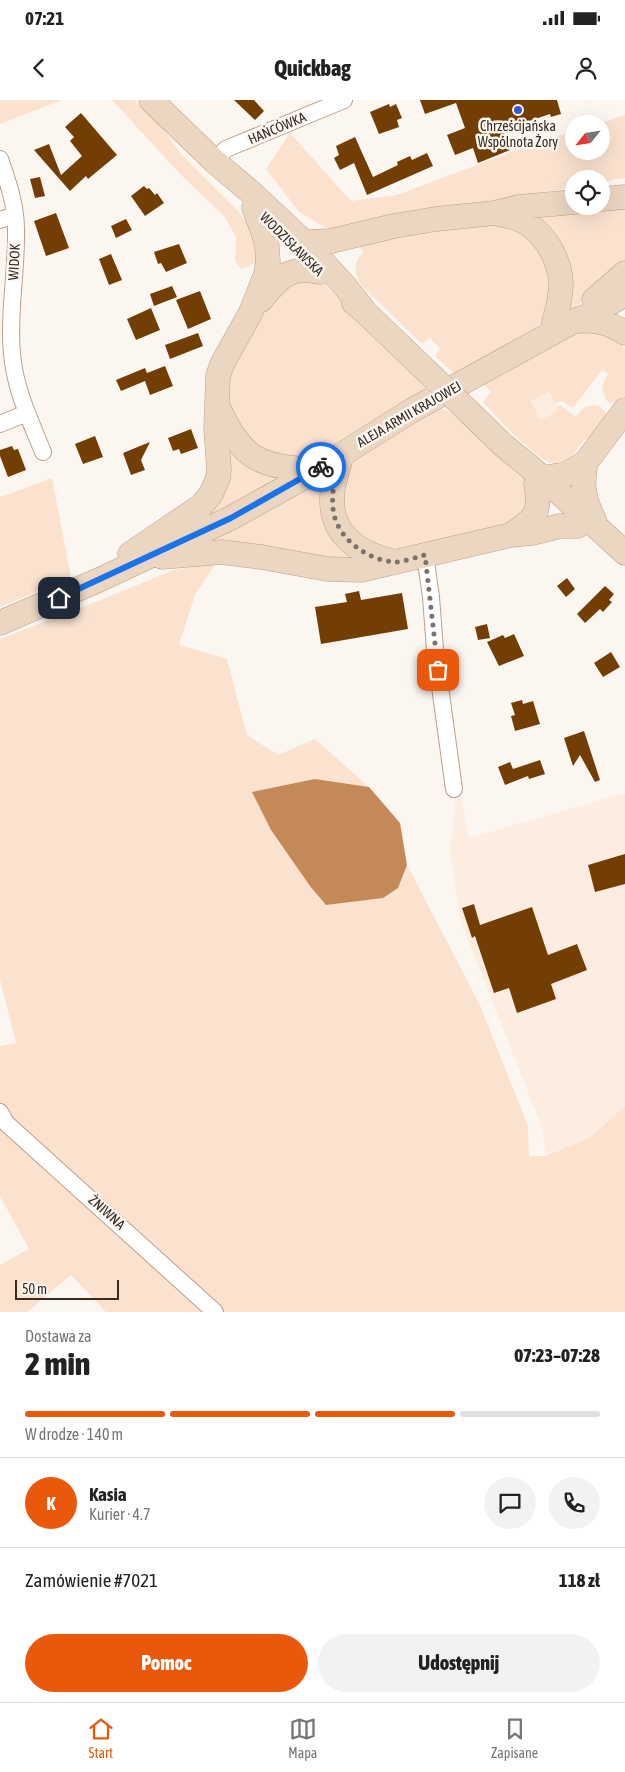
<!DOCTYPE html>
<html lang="pl">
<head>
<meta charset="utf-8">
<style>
	:root { --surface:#fff; --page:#f2f2f2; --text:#222; --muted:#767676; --line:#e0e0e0; --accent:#ea580c }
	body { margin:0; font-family:"Asap Condensed",sans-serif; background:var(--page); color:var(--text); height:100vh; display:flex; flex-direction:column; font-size:19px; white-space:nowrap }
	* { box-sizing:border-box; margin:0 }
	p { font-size:16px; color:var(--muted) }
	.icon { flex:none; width:28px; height:28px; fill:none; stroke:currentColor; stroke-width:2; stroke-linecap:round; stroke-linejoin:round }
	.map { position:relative; height:1212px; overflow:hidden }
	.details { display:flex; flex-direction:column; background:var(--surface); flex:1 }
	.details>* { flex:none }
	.needle { width:32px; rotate:240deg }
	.controls { position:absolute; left:565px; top:15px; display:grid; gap:10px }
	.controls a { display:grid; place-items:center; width:45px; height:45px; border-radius:50%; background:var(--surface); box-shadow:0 5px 20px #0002; font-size:25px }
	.scale { position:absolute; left:15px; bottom:12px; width:104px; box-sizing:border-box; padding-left:5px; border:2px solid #372b22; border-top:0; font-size:14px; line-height:18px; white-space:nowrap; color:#372b22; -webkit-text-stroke:4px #fcf6f1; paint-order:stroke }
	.pin { position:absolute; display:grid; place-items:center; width:42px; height:42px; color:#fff; margin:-21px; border-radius:10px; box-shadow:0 2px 8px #0006 }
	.courier { position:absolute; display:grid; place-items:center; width:50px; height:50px; margin:-25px; border:4px solid #1a73e8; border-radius:50%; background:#fff; color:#222; box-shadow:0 1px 6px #0007 }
	.summary em { font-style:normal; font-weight:800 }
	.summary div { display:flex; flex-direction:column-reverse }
	.summary { display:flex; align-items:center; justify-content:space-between; height:85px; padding:0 25px }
	h1 { font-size:32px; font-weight:800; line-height:38px }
	.bar { display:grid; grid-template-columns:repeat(4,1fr); gap:8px 5px; align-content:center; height:60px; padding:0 25px }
	.bar i { height:6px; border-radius:4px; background:var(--line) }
	.bar .active { background:var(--accent) }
	.bar p { grid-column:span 4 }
	.line { display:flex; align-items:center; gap:12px; padding:0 25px; border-top:1px solid var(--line) }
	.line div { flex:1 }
	.round { display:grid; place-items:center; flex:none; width:52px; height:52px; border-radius:26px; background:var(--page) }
	.button { display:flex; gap:10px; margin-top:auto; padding:10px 25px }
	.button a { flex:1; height:58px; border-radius:30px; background:var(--accent); color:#fff; font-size:20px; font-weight:800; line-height:58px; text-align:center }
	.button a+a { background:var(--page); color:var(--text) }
	.status { display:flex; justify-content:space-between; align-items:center; height:35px; padding:0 25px; background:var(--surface); direction:ltr }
	.status svg { height:14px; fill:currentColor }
	header { display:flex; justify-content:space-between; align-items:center; height:65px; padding:0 25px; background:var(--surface); font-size:22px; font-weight:800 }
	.tabs { display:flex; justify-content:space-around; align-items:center; height:70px; border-top:1px solid var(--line); background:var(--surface); font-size:14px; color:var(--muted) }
	.tabs a { display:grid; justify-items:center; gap:2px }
	.tabs .active { color:var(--accent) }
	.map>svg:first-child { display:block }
</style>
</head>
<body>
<div class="status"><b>07:21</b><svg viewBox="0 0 49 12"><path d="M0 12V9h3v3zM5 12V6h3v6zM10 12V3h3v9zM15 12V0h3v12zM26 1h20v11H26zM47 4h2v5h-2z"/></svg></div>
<header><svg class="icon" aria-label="back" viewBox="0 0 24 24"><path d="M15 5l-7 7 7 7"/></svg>Quickbag<svg class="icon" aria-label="person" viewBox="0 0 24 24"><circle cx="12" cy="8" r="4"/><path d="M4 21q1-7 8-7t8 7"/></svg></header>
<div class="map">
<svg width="625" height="1212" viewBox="0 0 625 1212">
	<rect width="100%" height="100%" fill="#fcf6f1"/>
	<path fill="#fdede1" d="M550 290 560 312 540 322 529 300Z
		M458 677 469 738 625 693V1006L591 1037 546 1056 541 1025 461 822 450 751Z"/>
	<path fill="#fae2cf" d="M0 0H62L0 24Z
		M112 0H134L162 27 181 54 239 112 252 131 258 152 255 163 241 169 235 160 236 137 224 116 181 75Z
		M625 15V78L601 82V79H574V87L327 129 299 112 266 69 290 33 351 101 397 95 511 52 574 31V51H601V24H597Z
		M625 102V166L569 212 529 116 582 106H601Z
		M489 123C494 123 500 124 505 125 511 126 516 131 522 134 556 155 559 197 537 228L457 276 435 256 440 249 430 238 422 244 363 187C353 174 352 163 364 152L358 146 405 132Z
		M291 180 322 182 431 289 320 355 306 359 270 354 245 337 227 304 226 276 274 189Z
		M588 229 618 240 625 249V297L622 301 609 303C600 293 601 284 608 274L602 270 573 308 561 301 555 303 549 292 531 301 540 320 558 311 556 307 560 305 576 317C578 314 581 310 584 308 597 301 606 308 608 320L591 343 585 339C577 349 570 362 557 364 540 366 495 315 483 302L491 292 483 283 575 230Z
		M438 307 458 316 521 374 528 384 531 402 515 424 399 452 369 446 347 421 341 394 348 368 355 359Z
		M224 345 285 377 213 418 198 415Z
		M324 374 361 462 200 441Z
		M52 378 71 477 0 507V395L1 397Z
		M216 463 195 495 179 545 227 559 247 635 278 655 315 639 369 687 315 679 398 788 407 765 480 905 528 1026 529 1056H546L591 1037 625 1006V1212H106L71 1175 27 1212H0V1165L29 1149 0 1096V946L16 943 0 880V539L98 501 174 470Z"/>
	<path fill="#c48959" d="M315 679 369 687 400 723 407 765 398 788 383 798 326 805 310 786 271 730 252 692Z"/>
	<path fill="#733e04" d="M234 0H254L264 11 255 20Z
		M420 0H557L561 14 551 17 550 14 503 30 510 50 478 63 473 48 455 55 447 35 465 28 456 3 425 14Z
		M389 4 390 7 396 4 402 18 397 20 399 27 379 34 370 12Z
		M81 13 117 55 88 79 86 76 70 91 34 50 49 44 61 75 82 56 70 41 74 37 65 27Z
		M355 37 373 77 398 65 397 62 410 56 412 60 427 53 433 66 367 95 354 63 340 70 334 58 339 55 336 46Z
		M40 77 45 96 35 98 30 79Z
		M144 86 147 89 149 88 155 95 157 93 164 103 145 116 131 96Z
		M56 113 69 148 46 156 34 121Z
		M126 119 132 130 116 138 111 126Z
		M179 144 187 163 166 172 161 163 158 164 154 152Z
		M111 154 122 180 109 185 99 159Z
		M172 186 177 197 154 206 150 194Z
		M200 191 211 219 188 229 176 200Z
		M151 208 160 230 136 240 127 219Z
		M198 233 203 246 170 259 165 245Z
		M165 266 173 286 150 295 145 281 121 291 116 280 145 268 147 273Z
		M191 329 198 348 181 354 179 349 173 351 168 338Z
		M95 336 103 357 83 364 75 344Z
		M150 342 141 360 145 370 131 375 123 353Z
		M12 346 14 350 18 349 26 370 8 377 0 356V350Z
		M567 478 575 489 566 497 557 486Z
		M605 486 614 494 609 500 612 502 603 512 600 509 585 523 577 514Z
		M359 491 361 500 402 493 408 529 321 544 315 507 347 502 345 494Z
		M487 524 490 538 478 540 475 527Z
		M514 534 524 556 499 566 487 542 503 535 505 538Z
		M611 552 620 567 603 577 594 563Z
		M522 600 523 604 533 601 540 624 515 631 511 616 515 615 511 603Z
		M584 631 600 680 595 682 580 655 573 666 564 638Z
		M540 660 545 674 529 679 528 676 505 685 498 667 510 662 513 669Z
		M625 754V784L595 792 588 765Z
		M474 804 480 825 532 807 548 855 577 844 587 870 551 884 556 899 517 913 509 888 494 893 475 836 472 838 462 808Z"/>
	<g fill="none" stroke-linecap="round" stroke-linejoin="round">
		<g stroke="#bd9f88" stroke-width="18">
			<path id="street" d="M0 59C8 82 16 105 16 129 17 171 8 213 12 254 15 289 30 320 43 352
				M214 61 226 49 344 0
				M0 120 15 115
				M0 324 27 313
				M425 455 431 497 435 550 454 689
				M0 1012 6 1023 215 1212"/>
		</g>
		<g stroke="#bd9f88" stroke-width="25">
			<path id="secondary" d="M151 0 214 61 254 95 304 142 344 185 366 213
				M601 99 625 97
				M495 113C503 115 511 116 518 119 543 129 560 158 561 184 561 201 555 218 551 234
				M304 142 331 141 394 126 436 119 495 113 519 107 574 102
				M261 200C279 178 289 165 320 172
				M594 200 625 173
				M354 203 366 213 437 281
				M576 221C596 220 609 222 625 233
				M219 309C244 362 260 366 317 370
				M467 310 503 345 543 378 625 453
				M342 354C339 365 335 377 333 388 326 433 357 453 395 462
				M586 362C581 387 584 399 595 422
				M543 378 567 374 586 362 625 310
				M511 435C535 418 541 415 536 383
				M130 454 201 406 211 394 218 378 219 370 216 329 218 276 222 264 251 212 266 174 268 161 267 147 264 134 254 108
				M162 457 221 452 261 457 327 469 361 470 511 435 532 433 560 426H578
				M0 523 99 480 231 418 317 370 411 311 574 221 596 212 625 194"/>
		</g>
		<use href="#street" stroke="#fff" stroke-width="16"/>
		<use href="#secondary" stroke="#ebd6c2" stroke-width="24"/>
		<g stroke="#bd9f88" stroke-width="25" stroke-linecap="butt">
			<path id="secondary-bridge" d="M437 281 467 310"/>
		</g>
		<use href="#secondary-bridge" stroke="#ebd6c2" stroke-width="24"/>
	</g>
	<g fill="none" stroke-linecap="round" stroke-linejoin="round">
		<path stroke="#7c726a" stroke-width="5" stroke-dasharray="0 9" d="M321 367 342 354C337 372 331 389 333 407 334 436 367 461 395 462 404 462 416 457 425 455L438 570"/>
		<path stroke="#1a73e8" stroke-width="6" d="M59 498 231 418 321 367"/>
	</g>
	<circle fill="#3c56c8" stroke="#fcf6f1" stroke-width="2" cx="518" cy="10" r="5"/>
	<g text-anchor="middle" stroke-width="5" stroke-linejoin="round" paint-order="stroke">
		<g font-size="14" fill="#372b22" stroke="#fcf6f1">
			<text x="518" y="31">Chrześcijańska<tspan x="518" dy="16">Wspólnota Żory</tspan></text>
		</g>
		<g font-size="14" fill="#372b22" stroke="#fcf6f1">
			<text transform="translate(277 28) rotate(-23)" y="5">HAŃCÓWKA</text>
			<text transform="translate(292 144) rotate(45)" y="5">WODZISŁAWSKA</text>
			<text transform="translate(14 162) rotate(-87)" y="5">WIDOK</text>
			<text transform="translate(409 314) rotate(-30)" y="5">ALEJA ARMII KRAJOWEJ</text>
			<text transform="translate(107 1112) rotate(42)" y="5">ŻNIWNA</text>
		</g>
	</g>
</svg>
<div class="controls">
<a><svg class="needle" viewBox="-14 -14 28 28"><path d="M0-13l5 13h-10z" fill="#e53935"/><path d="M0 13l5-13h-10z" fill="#767676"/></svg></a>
<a><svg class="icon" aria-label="locate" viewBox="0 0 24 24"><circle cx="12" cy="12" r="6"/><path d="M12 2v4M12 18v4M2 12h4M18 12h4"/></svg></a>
</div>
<div class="scale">50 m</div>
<div class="pin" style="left:438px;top:570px;background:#ea580c"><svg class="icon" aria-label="bag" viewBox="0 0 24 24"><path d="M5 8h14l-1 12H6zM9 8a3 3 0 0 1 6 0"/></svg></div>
<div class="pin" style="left:59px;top:498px;background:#1f2937"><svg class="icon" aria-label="home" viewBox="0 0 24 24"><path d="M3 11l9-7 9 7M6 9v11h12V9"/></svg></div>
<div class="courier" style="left:321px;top:367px"><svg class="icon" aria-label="bike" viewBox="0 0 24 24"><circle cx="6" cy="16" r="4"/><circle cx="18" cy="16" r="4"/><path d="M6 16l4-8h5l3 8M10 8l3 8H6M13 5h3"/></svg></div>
</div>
<section class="details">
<div class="summary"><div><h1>2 min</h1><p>Dostawa za</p></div><em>07:23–07:28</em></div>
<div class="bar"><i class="active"></i><i class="active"></i><i class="active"></i><i></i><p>W drodze · 140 m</p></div>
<div class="line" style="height:90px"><b class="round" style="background:var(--accent);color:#fff">K</b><div><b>Kasia</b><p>Kurier · 4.7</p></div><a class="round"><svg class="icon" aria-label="chat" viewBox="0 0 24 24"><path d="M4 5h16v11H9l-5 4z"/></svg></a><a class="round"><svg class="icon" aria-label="phone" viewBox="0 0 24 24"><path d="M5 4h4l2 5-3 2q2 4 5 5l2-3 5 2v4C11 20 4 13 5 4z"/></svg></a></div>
<div class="line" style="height:65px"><div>Zamówienie #7021</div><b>118 zł</b></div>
<div class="button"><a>Pomoc</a><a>Udostępnij</a></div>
</section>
<nav class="tabs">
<a class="active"><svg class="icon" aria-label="home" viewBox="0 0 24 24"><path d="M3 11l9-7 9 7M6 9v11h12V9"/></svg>Start</a>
<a><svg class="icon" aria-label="map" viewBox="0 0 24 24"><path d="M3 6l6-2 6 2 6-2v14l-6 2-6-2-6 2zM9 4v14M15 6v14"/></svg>Mapa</a>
<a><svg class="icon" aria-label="saved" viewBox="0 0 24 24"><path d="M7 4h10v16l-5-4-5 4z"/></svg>Zapisane</a>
</nav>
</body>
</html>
